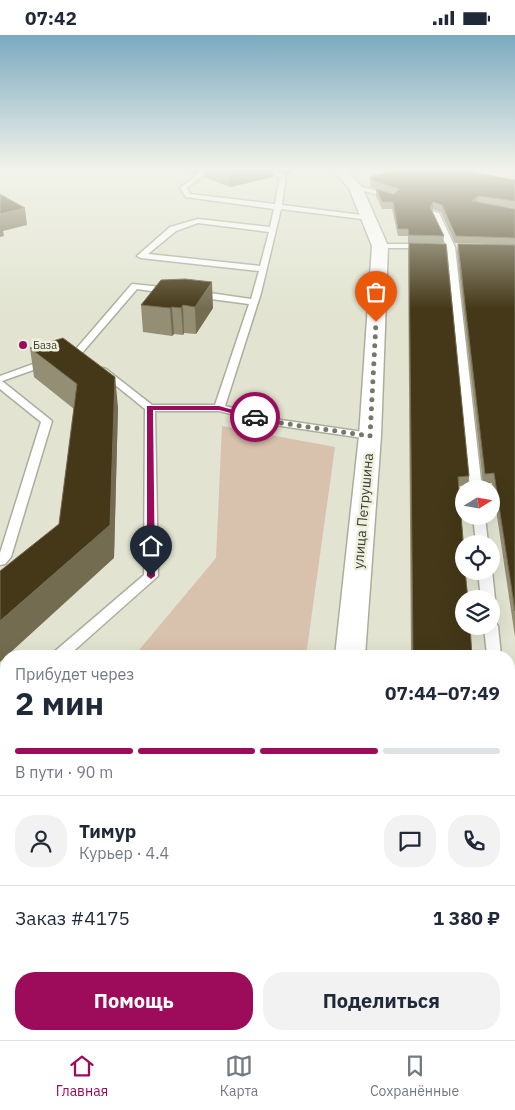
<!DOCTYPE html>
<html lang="ru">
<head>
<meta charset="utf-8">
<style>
	:root { --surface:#fff; --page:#f2f2f3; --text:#1f2937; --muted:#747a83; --line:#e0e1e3; --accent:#9c0c5a }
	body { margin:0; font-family:"IBM Plex Sans",sans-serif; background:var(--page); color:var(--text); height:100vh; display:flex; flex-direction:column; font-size:19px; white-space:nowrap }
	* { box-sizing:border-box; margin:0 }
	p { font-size:16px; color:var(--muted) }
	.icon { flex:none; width:28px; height:28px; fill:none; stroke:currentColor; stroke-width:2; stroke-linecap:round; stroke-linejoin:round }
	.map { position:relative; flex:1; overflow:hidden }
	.panel { position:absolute; left:0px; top:615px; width:515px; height:390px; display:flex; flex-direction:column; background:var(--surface); border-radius:20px 20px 0 0; box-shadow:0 5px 20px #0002 }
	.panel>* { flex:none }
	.needle { width:32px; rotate:79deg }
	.buttons { position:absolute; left:455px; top:445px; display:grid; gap:10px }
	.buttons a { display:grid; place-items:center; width:45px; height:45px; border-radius:50%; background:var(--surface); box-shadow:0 5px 20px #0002; font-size:25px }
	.pin { position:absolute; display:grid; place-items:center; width:42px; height:42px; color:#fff; margin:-51px -21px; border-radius:50% 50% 50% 0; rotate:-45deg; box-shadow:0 0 5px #0007 }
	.pin .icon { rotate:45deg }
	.courier { position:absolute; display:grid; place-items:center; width:50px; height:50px; margin:-25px; border:4px solid #9c0c5a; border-radius:50%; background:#fff; color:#222; box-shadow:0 1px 6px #0007 }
	.summary em { font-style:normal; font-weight:700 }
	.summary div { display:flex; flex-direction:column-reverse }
	.summary { display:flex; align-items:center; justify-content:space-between; height:85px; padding:0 15px }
	h1 { font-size:32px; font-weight:700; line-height:38px }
	.bar { display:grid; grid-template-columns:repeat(4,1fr); gap:8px 5px; align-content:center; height:60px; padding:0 15px }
	.bar i { height:6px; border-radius:4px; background:var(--line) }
	.bar .active { background:var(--accent) }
	.bar p { grid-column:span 4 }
	.line { display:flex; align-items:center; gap:12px; padding:0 15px; border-top:1px solid var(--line) }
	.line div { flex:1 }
	.round { display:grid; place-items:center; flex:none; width:52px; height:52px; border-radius:20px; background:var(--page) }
	.cta { display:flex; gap:10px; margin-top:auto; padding:10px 15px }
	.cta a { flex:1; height:58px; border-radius:20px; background:var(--accent); color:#fff; font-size:20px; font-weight:700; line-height:58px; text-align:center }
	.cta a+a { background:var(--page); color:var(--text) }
	.status { display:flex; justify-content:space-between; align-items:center; height:35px; padding:0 25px; background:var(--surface); direction:ltr }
	.status svg { height:14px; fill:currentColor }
	.dock { display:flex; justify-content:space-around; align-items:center; height:70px; border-top:1px solid var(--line); background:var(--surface); font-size:14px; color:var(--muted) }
	.dock a { display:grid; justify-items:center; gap:2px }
	.dock .active { color:var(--accent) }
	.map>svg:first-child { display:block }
</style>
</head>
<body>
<div class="status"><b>07:42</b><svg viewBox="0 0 49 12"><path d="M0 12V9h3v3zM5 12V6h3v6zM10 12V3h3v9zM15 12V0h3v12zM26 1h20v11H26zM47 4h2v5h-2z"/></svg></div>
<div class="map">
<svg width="515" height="1005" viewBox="0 0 515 1005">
	<rect width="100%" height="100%" fill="#e2e4d1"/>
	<path fill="#d8c2ad" d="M222 391 335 412 306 621H134L216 523Z
		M6 774V999H254L253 1005H0V781Z"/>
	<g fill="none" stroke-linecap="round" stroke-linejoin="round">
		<g stroke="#acae9c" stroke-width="3">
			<path id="lane" d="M204 134 223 135 206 138 187 153 190 159 275 169 280 142 254 134H263L286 141 282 170 370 181 374 183 370 185 281 174 261 258 225 371 281 385 370 398 375 401 370 404 281 391 219 376H155L158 541 68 621H52L54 617 144 540 145 374 98 336 103 333 106 334 152 370H215L249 269 196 262 192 259 196 256 251 264 259 236 141 223 137 221 170 192 198 184 270 192 274 174 186 162 180 153ZM198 188 269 197 260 231 148 219 176 196Z
				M355 150 393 160 394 161 391 163 353 153V151Z
				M432 176 439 178 455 212 482 454H470L447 212 431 178Z
				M377 209H425L429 211 425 213H380L376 211Z
				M132 249 172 253 176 256 172 259 137 254 82 318H76V314Z
				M47 324 52 327 50 329 2 346 52 386 11 522 5 529 0 530V518L41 387 0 354V341Z
				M473 481H485L488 509H476Z
				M478 536H492L495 564 493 567 491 568V564H481Z
				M491 586 496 588 498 591 501 621H487L484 591H491Z
				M6 661V675L0 678V663Z
				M509 962 515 963V983L509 982Z"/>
		</g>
		<g stroke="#acae9c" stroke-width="3">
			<path id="street" d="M332 134H345L362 152 388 211 381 401 365 621H335L359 401 372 211 349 153Z
				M297 999H341L340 1005H296Z"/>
		</g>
		<use href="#lane" fill="#fff" fill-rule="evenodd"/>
		<use href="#street" fill="#fff" fill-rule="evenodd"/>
	</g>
	<path fill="#938e74" d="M180 134H202L195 139Z
		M204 134H291V138L286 139 273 135V142L230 152 204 142Z
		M370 142 515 145V173L506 172 515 174V210L455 208 441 177 433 174 432 175 444 201 443 208H408V201H398L392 174H382L376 161V154L386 157 371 152 370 149Z
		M409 208 469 441 468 450 459 451 472 621H411L408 216Z
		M458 209 515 210V602L492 448 483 449 457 217Z
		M161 245 213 273 196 299 184 298 183 300 174 299 172 301 143 297 141 270Z
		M30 313 118 372 114 523 59 489 74 374 34 342Z
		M509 697 515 698V853L511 852 510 860 515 861V961H511L515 1005H437V999H509Z"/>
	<path fill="#736c50" d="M195 134H202L195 139Z
		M230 134H273V142L230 152Z
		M287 134H291V138L286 139Z
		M478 161 477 168 472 166Z
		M433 167V174L429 179 430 172Z
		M25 173 27 190 3 196 4 201 0 202V179Z
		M212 247 213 273 196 299 195 272Z
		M183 270 184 298 183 300 181 273Z
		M172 272 174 299 172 301 170 273Z
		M115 342 118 372 114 523 0 627V586L110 490Z"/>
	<path fill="#443818" stroke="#736c50" d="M396 134H456L515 145V166L478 161 472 166 515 174V203L456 201 442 170 433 167 430 172 444 201 409 200 408 194H398L393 167H382L376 154 394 159 399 154 372 145 370 142Z
		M0 159 25 173 0 179Z
		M409 208 446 209 469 441 458 442 464 517V536H465L468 564H464V591H470L472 621H413Z
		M458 209 515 210V576L494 438 485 439Z
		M185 244 212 247 195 272 183 270 181 273 172 272 170 273 141 270 161 245Z
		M63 303 115 342 110 490 0 586V536L59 489 77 349 30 313Z
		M509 697 515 698V842L511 841 510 860 515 861V951L513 950 510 952 512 974H515V1005H440V999H509Z"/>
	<linearGradient id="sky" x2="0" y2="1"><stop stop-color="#7baac0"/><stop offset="0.49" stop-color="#f2f3ea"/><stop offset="1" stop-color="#f2f3ea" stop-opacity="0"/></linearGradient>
	<rect width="515" height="274" fill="url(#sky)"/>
	<path fill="#9c0c5a" d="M147 371H219L258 382 255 384 219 375H153L155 541 151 544 147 541Z"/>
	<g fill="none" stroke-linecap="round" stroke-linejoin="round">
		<path stroke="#77786c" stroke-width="5" stroke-dasharray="0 9" d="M255 382 281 388 370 401 376 287"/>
	</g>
	<circle fill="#9c0c5a" stroke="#eff1de" stroke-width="2" cx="23" cy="310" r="5"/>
	<g text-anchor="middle" stroke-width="5" stroke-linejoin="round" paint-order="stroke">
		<g font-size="11" fill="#3d3e36" stroke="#eff1de" text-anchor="start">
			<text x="33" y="314">База</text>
		</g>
		<g font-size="14" fill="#3d3e36" stroke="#eff1de">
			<text transform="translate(363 476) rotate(-85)" y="5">улица Петрушина</text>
		</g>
	</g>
</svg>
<div class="buttons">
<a><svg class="needle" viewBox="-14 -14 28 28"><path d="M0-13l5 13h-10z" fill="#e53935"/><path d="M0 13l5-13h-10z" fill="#747a83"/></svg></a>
<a><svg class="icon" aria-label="locate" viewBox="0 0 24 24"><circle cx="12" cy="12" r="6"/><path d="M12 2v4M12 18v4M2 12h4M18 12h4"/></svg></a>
<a><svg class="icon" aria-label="layers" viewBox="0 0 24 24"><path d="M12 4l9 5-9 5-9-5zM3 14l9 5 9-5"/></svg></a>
</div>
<div class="pin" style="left:376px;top:287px;background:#ea580c"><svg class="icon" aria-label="bag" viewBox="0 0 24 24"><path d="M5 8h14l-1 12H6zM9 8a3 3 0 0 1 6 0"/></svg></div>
<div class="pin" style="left:151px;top:541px;background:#1f2937"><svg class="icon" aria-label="home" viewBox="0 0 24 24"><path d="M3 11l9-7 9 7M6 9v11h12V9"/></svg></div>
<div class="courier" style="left:255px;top:382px"><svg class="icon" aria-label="car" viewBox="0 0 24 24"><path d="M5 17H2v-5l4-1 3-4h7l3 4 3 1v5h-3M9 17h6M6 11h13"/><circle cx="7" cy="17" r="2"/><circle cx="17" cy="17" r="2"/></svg></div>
<section class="panel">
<div class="summary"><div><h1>2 мин</h1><p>Прибудет через</p></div><em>07:44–07:49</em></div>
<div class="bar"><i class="active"></i><i class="active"></i><i class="active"></i><i></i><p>В пути · 90 m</p></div>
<div class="line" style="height:90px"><a class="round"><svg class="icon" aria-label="person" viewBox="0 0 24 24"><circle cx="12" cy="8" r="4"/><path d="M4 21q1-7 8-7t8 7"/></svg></a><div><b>Тимур</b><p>Курьер · 4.4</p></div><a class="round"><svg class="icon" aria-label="chat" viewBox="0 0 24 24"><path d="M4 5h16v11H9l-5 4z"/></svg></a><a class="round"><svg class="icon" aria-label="phone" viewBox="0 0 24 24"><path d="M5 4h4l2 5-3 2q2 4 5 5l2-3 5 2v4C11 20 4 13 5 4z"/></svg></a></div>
<div class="line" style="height:65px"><div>Заказ #4175</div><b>1 380 ₽</b></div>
<div class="cta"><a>Помощь</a><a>Поделиться</a></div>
</section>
</div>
<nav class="dock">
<a class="active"><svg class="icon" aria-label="home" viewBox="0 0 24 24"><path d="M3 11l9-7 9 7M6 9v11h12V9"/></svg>Главная</a>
<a><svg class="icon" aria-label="map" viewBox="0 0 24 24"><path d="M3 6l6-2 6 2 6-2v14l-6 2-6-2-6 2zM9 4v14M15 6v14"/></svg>Карта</a>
<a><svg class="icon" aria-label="saved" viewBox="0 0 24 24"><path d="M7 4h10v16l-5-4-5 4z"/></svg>Сохранённые</a>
</nav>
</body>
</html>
